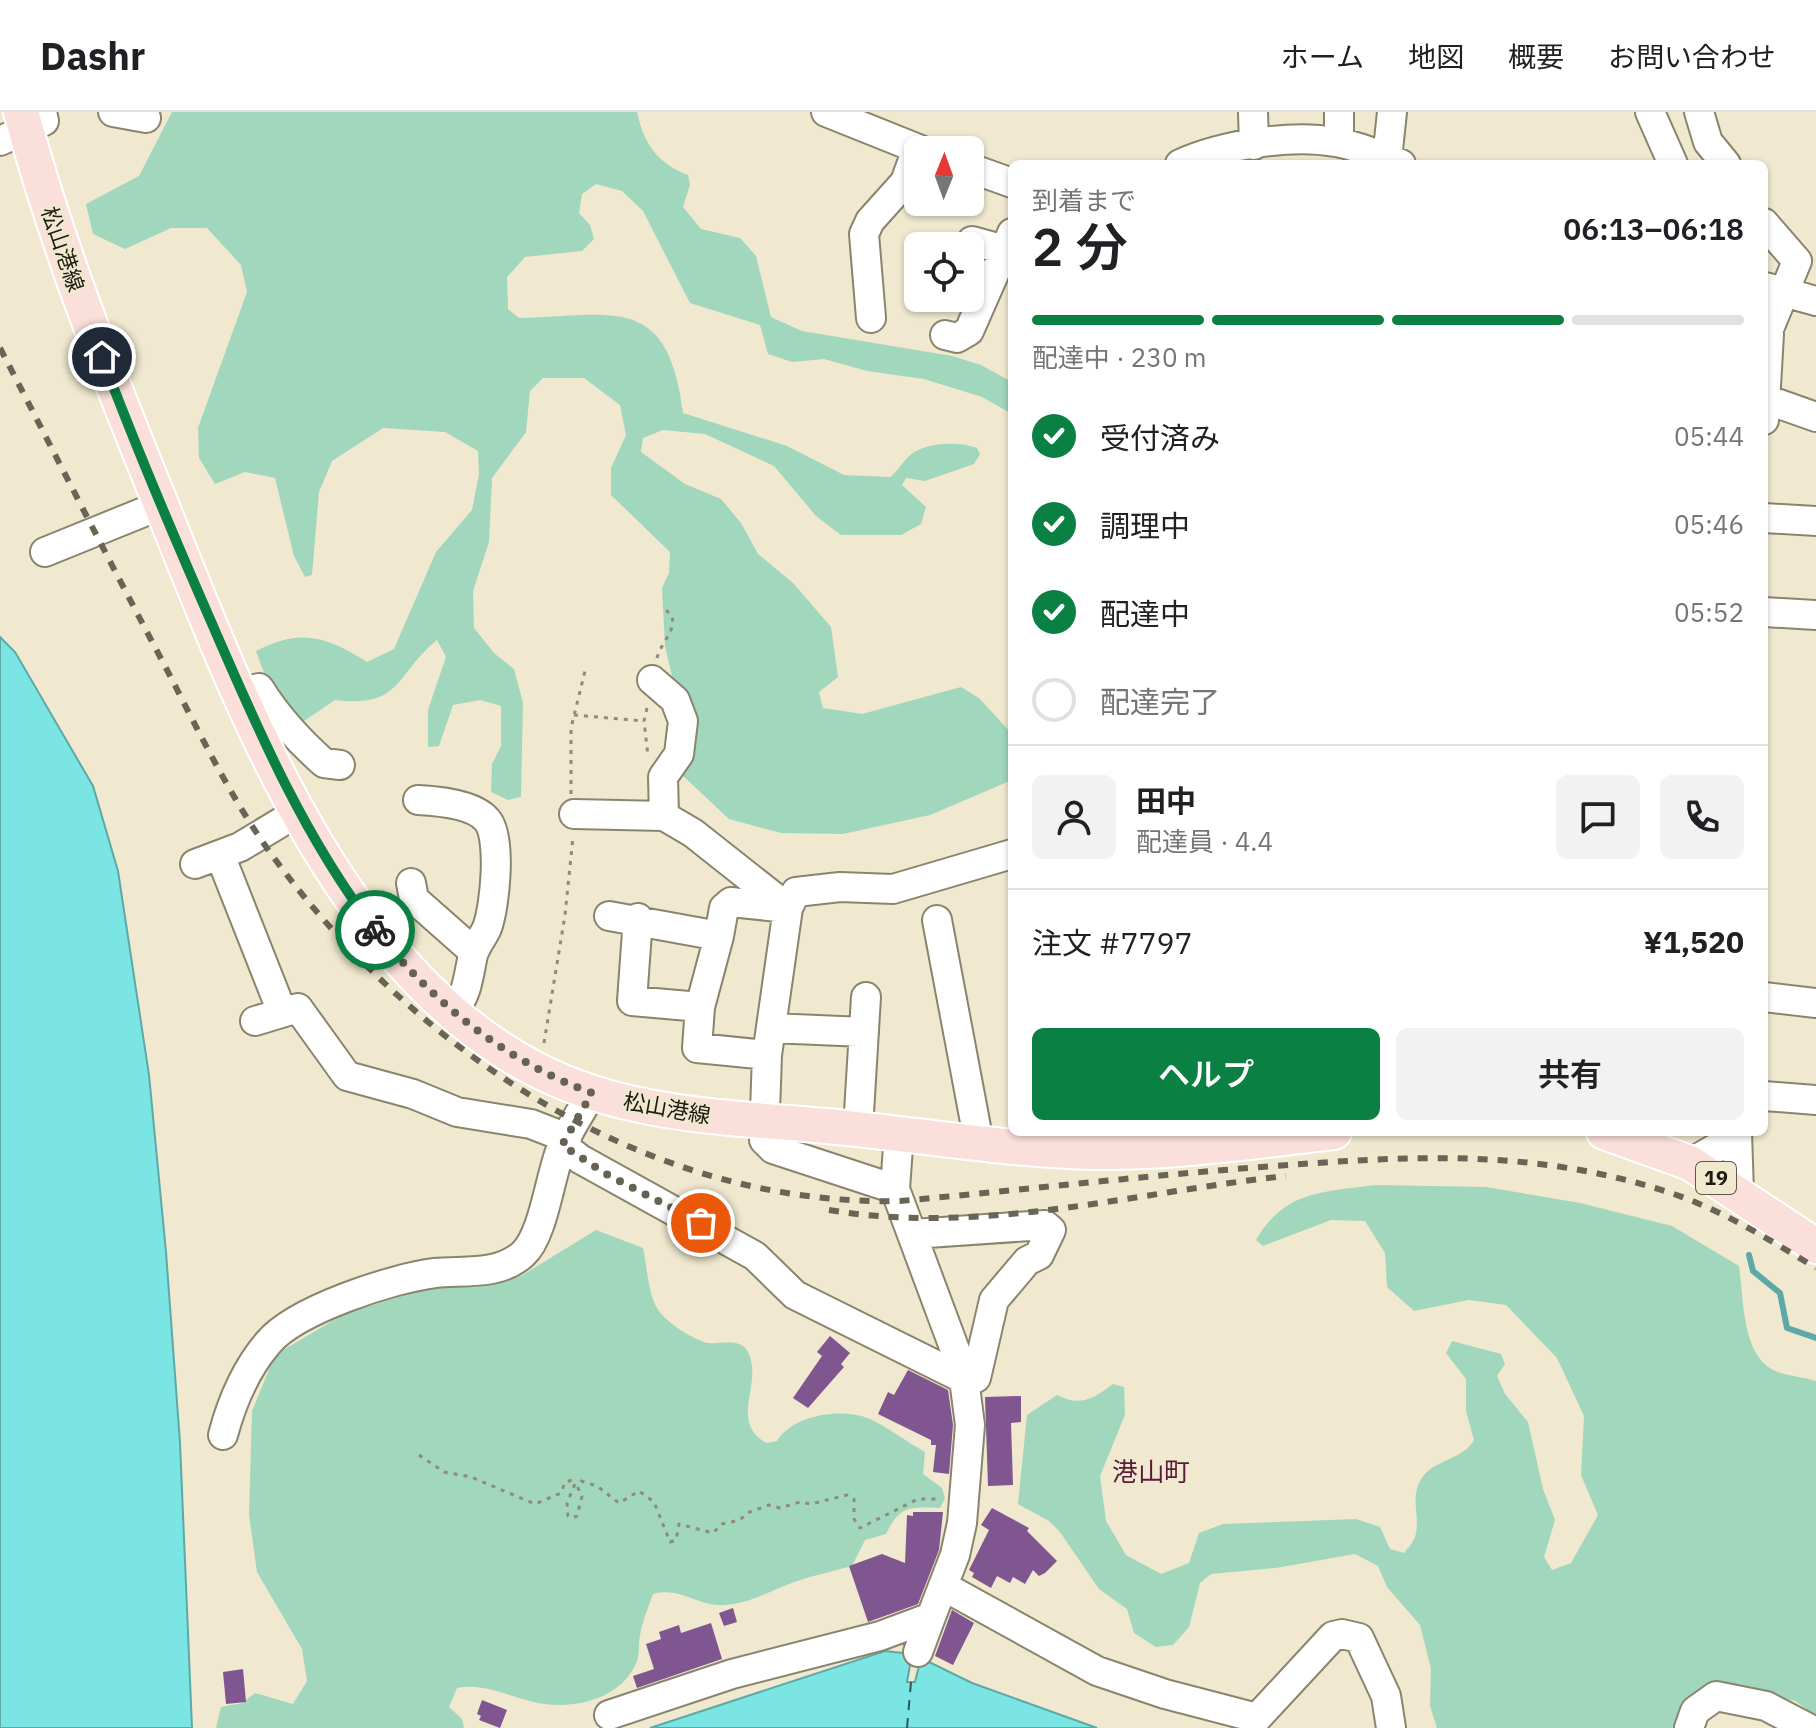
<!DOCTYPE html>
<html lang="ja">
<head>
<meta charset="utf-8">
<style>
	:root { --surface:#fff; --page:#f2f2f2; --text:#202124; --muted:#757577; --line:#e0e0e0; --accent:#0b8043 }
	body { margin:0; font-family:"IBM Plex Sans","Noto Sans JP",sans-serif; background:var(--page); color:var(--text); height:100vh; display:flex; flex-direction:column; font-size:30px; white-space:nowrap }
	* { box-sizing:border-box; margin:0 }
	p { font-size:26px; color:var(--muted) }
	.icon { flex:none; width:44px; height:44px; fill:none; stroke:currentColor; stroke-width:2; stroke-linecap:round; stroke-linejoin:round }
	.map { position:relative; flex:1; overflow:hidden }
	.panel { position:absolute; left:1008px; top:48px; width:760px; height:976px; display:flex; flex-direction:column; background:var(--surface); border-radius:12px; box-shadow:0 2px 6px #0004 }
	.panel>* { flex:none }
	.needle { width:52px; rotate:1deg }
	.fabs { position:absolute; left:904px; top:24px; display:grid; gap:16px }
	.fabs a { display:grid; place-items:center; width:80px; height:80px; border-radius:12px; background:var(--surface); box-shadow:0 2px 6px #0004; font-size:40px }
	.pin { position:absolute; display:grid; place-items:center; width:68px; height:68px; color:#fff; margin:-34px; border:4px solid #fff; border-radius:50%; box-shadow:0 2px 8px #0007 }
	.courier { position:absolute; display:grid; place-items:center; width:80px; height:80px; margin:-40px; border:6px solid #0b8043; border-radius:50%; background:#fff; color:#222; box-shadow:0 2px 10px #0007 }
	.summary em { font-style:normal; font-weight:600 }
	.summary div { display:flex; flex-direction:column-reverse }
	.summary { display:flex; align-items:center; justify-content:space-between; height:136px; padding:0 24px }
	h1 { font-size:52px; font-weight:600; line-height:60px }
	.bar { display:grid; grid-template-columns:repeat(4,1fr); gap:12px 8px; align-content:center; height:96px; padding:0 24px }
	.bar i { height:10px; border-radius:6px; background:var(--line) }
	.bar .on { background:var(--accent) }
	.bar p { grid-column:span 4 }
	.line { display:flex; align-items:center; gap:20px; padding:0 24px; border-top:2px solid var(--line) }
	.line div { flex:1 }
	.round { display:grid; place-items:center; flex:none; width:84px; height:84px; border-radius:12px; background:var(--page) }
	ol { padding:0 24px; list-style:none }
	li { display:flex; align-items:center; gap:24px; height:88px }
	li p { margin-inline-start:auto }
	li .icon { padding:8px; border-radius:50%; background:var(--accent); color:#fff; stroke-width:4 }
	li:last-child { color:var(--muted) }
	li i { width:44px; height:44px; border:4px solid var(--line); border-radius:50% }
	.action { display:flex; gap:16px; margin-top:auto; padding:16px 24px }
	.action a { flex:1; height:92px; border-radius:12px; background:var(--accent); color:#fff; font-size:32px; font-weight:600; line-height:92px; text-align:center }
	.action a+a { background:var(--page); color:var(--text) }
	header { display:flex; align-items:center; gap:48px; box-sizing:border-box; height:112px; padding:0 40px; background:var(--surface); border-bottom:2px solid var(--line) }
	header strong { font-size:38px }
	nav { display:flex; gap:44px; margin-inline-start:auto; font-size:28px }
	.map>svg:first-child { display:block }
</style>
</head>
<body>
<header>
<strong>Dashr</strong>
<nav><a>ホーム</a><a>地図</a><a>概要</a><a>お問い合わせ</a></nav>
</header>
<div class="map">
<svg width="1816" height="1616" viewBox="0 0 1816 1616">
	<rect width="100%" height="100%" fill="#f0e8cf"/>
	<path fill="#a1d7bc" d="M172 0H637C644 32 657 51 688 63L690 73 683 95 701 117 740 126 756 144 771 205 802 219 952 244 981 253 1012 270V302L982 285 924 267 867 259 824 247 792 250 768 242 760 213 690 191 643 99 622 79 596 72 582 82 579 101 590 113 594 127 582 139 525 145 507 165 508 197 519 206C613 204 668 180 683 301L787 334 844 363 890 365C898 359 901 352 908 345 923 330 958 329 977 336L980 342 974 352 925 369 906 366 902 373 926 395 921 412 901 423H841L816 404 774 354 705 322 663 318 643 326 641 340 685 372 721 387 741 411 758 442 793 471 831 515 838 565 819 580 823 596 862 602 961 575 979 586 1012 622V668L930 703 843 722 781 721 729 707 682 663 681 602 665 534 662 476 669 461 670 440 611 383V356L626 323 620 293 584 266H543L530 279 526 320 492 366 489 430 473 479 474 516 495 542 514 557 523 591 521 685 508 688 491 680 492 652 501 634V594L480 588 453 593 439 634 428 635V598L446 545 437 528C394 563 403 596 335 588L304 609 281 607 256 539C301 516 326 524 367 550L394 537 436 440 472 398 479 362 478 339 445 320 383 316 332 349 319 380 312 463 305 465 294 444 275 366 245 360 215 372 199 346 198 316 247 180 241 153 207 116H171L125 137 93 122 86 92 139 64Z
		M1376 1073 1486 1075 1580 1091 1672 1114 1739 1154C1744 1185 1741 1241 1773 1258 1785 1264 1803 1265 1816 1269V1604L1795 1589 1717 1572 1683 1616H1437L1430 1594 1431 1557 1420 1513 1387 1475 1378 1454 1355 1442 1276 1456 1211 1462 1200 1471 1189 1515 1173 1533 1156 1535 1134 1521 1127 1497 1099 1477 1060 1420 1049 1409 1018 1392 1027 1303 1057 1283C1081 1295 1093 1287 1113 1272L1124 1275 1125 1303 1100 1364 1106 1409 1126 1443 1161 1462 1189 1451 1199 1421 1223 1412 1356 1407 1380 1415 1390 1437 1404 1441C1407 1437 1413 1431 1415 1425 1421 1408 1410 1387 1420 1369 1432 1347 1462 1349 1474 1328L1466 1299V1267L1446 1241 1452 1229 1501 1242 1505 1252 1497 1264 1505 1282 1528 1310 1543 1377 1555 1408 1544 1445 1552 1458 1571 1451 1598 1403 1581 1363 1584 1304 1557 1246 1506 1193 1469 1188 1414 1199 1387 1175 1385 1141 1365 1109 1331 1108 1263 1134 1256 1128C1285 1078 1324 1080 1376 1073Z
		M596 1118 643 1136C647 1154 648 1181 657 1196 665 1210 693 1228 708 1231 720 1233 740 1225 748 1240 764 1272 728 1308 766 1331L777 1329C793 1303 841 1295 870 1307 889 1316 907 1330 925 1340L923 1362 942 1376 945 1386 940 1396C910 1395 900 1393 886 1422L865 1428 852 1454C834 1459 815 1463 797 1469 773 1477 750 1492 725 1493 698 1495 680 1474 653 1482 648 1496 642 1510 640 1524 638 1532 640 1541 637 1549 622 1589 567 1600 530 1589 506 1583 482 1571 457 1576L449 1595 462 1607 464 1616H216L221 1595 242 1591 255 1581 293 1592 307 1569 302 1537 257 1460 249 1403 252 1299 275 1243 344 1202 433 1174 521 1164Z"/>
	<path fill="#7be5e4" stroke="#5ea8a5" stroke-width="2" d="M0 525 15 540 93 674 118 759 149 963 166 1140 180 1331 192 1616H0Z
		M885 1539 912 1542 907 1570H915L921 1546 972 1571 1097 1616H650Z"/>
	<g fill="none" stroke-linecap="round" stroke-linejoin="round">
		<path stroke="#5ea8a5" stroke-width="6" d="M1749 1143 1753 1159 1780 1181 1787 1216 1816 1226"/>
		<path stroke="#2b5a5a" stroke-width="2" stroke-dasharray="10 8" stroke-linecap="butt" d="M907 1616 911 1570"/>
	</g>
	<path fill="#7f568f" d="M830 1224 850 1241 841 1252 844 1255 808 1296 793 1286 822 1244 817 1240Z
		M908 1258 948 1278 953 1313 949 1362 933 1360 936 1333H931V1328L878 1302 888 1280 894 1283Z
		M1021 1284V1310L1011 1311 1013 1373 988 1374 985 1285Z
		M992 1396 1029 1416 1027 1419 1057 1449 1045 1461 1039 1464 1033 1458 1025 1472 1013 1465 1010 1471 997 1464 991 1476 972 1465 974 1461 969 1458 989 1418 981 1413Z
		M913 1400H943L939 1438 918 1492 868 1510 849 1454 882 1442 905 1451 907 1403 913 1404Z
		M733 1496 737 1510 724 1514 719 1501Z
		M952 1498 974 1511 953 1553 935 1544Z
		M711 1511 722 1547 637 1576 633 1564 654 1557 646 1532 661 1527 659 1520 679 1513 681 1521Z
		M243 1557 246 1590 226 1592 223 1560Z
		M482 1588 507 1598 500 1616 479 1608 481 1604 477 1602Z"/>
	<g fill="none" stroke-linecap="round" stroke-linejoin="round">
		<g stroke="#8b846d" stroke-width="32">
			<path id="minor" d="M113 0 146 6
				M826 0 921 38
				M1253 0 1254 33
				M1339 0V30
				M1650 0 1673 52
				M1699 0 1708 30 1726 52
				M0 29 44 9 42 0
				M1387 47 1392 0
				M1180 52C1222 33 1290 22 1335 30 1357 33 1380 44 1401 52
				M970 56 1012 71
				M1764 111 1797 149 1764 229
				M972 129 1005 138
				M1765 175 1816 189
				M871 206 864 122 870 109 905 70 917 37
				M945 223 957 226 969 219 1012 121
				M1765 287 1816 305
				M1764 308 1769 222
				M1764 406 1816 409
				M45 440 161 393
				M1764 500 1816 503
				M652 568 675 588 683 609 679 642 663 665 664 704 693 721 788 796
				M241 580 259 576C277 605 298 628 324 651L340 653
				M418 688C437 689 474 692 487 708 502 725 495 795 487 816 483 825 476 833 473 843 468 865 468 882 453 899
				M574 702 664 704
				M220 743 282 900
				M195 752 240 735 298 700
				M411 771 414 787 474 840
				M609 804 719 824 724 796 731 790 787 796
				M638 806 632 889 700 895
				M937 808 979 1031
				M719 824 700 895 697 936 767 943
				M1764 885 1816 891
				M298 896 347 964 413 982 457 1000 531 1012 567 1026
				M255 909 298 896
				M771 916 864 920
				M1764 984 1816 988
				M858 1017 866 885
				M1737 1020 1739 1081
				M562 1033 580 1047 755 1144 795 1183 964 1267 976 1266 994 1188 1027 1149 1039 1143 1051 1118 1045 1113 913 1122
				M1690 1051 1737 1024
				M895 1077 773 1037 764 1028 767 943 788 796 796 780 840 775 893 777 1012 742
				M223 1323C232 1289 245 1258 268 1231 295 1198 393 1166 435 1161 463 1158 499 1164 523 1142 544 1123 550 1062 562 1034 570 1016 582 998 592 981
				M945 1475 1097 1559 1165 1582 1257 1606 1333 1524 1342 1522 1359 1526 1386 1584 1391 1616
				M918 1540 931 1505
				M609 1603 732 1562 880 1524 931 1505 955 1443 962 1411 970 1313 964 1267 955 1238 895 1077 899 1021
				M1689 1616 1695 1599 1716 1584 1766 1594 1808 1616"/>
		</g>
		<g stroke="#fff" stroke-width="38">
			<path id="major" d="M21 0C57 134 108 262 160 390 239 586 336 854 535 957 625 1004 727 1005 826 1014 915 1022 1005 1038 1095 1040 1175 1041 1255 1029 1334 1020
				M1604 1020 1690 1051 1816 1134"/>
		</g>
		<path stroke="#908b79" stroke-width="3" stroke-dasharray="4 6" stroke-linecap="butt" d="M657 546C661 530 676 520 672 504L666 498
			M647 596 644 609 648 644
			M574 603 644 609
			M571 682V616L585 559
			M544 931 565 803 573 725
			M419 1343 444 1360 471 1365 535 1392 561 1381 565 1370 573 1368 575 1372 567 1391 568 1404 572 1406 577 1404 582 1384 578 1376 581 1369 597 1374 619 1391 639 1379 654 1390 670 1430 676 1428 679 1412 713 1421 722 1412 740 1408 747 1401 769 1393 780 1396 800 1390 811 1392 847 1383 854 1387V1407L860 1416 918 1387H939"/>
		<use href="#minor" stroke="#fff" stroke-width="28"/>
		<use href="#major" stroke="#fadfda" stroke-width="34"/>
		<path stroke="#696556" stroke-width="6" stroke-dasharray="10 10" stroke-linecap="butt" d="M0 236C55 342 109 449 165 554 197 616 229 683 269 739 413 939 647 1095 900 1089 1021 1078 1141 1064 1262 1055 1407 1044 1530 1035 1671 1081 1722 1098 1770 1128 1816 1156
			M829 1098C982 1124 1135 1080 1286 1064"/>
	</g>
	<g fill="none" stroke-linecap="round" stroke-linejoin="round">
		<path stroke="#666254" stroke-width="8" stroke-dasharray="0 14.4" d="M375 818C434 891 503 948 592 981L562 1033 606 1062 701 1111"/>
		<path stroke="#0b8043" stroke-width="10" d="M102 245C136 336 174 425 213 514 259 620 304 725 375 818"/>
	</g>
	<g text-anchor="middle" stroke-width="6" stroke-linejoin="round" paint-order="stroke">
		<rect fill="#f0e8cf" stroke="#5c584a" stroke-width="2" x="1696" y="1050" width="40" height="32" rx="6"/>
		<g font-size="20" font-weight="bold" fill="#1c1a11">
			<text x="1716" y="1073">19</text>
		</g>
		<g font-size="22" fill="#1c1a11" stroke="#f0e8cf">
			<text transform="translate(63 137) rotate(71)" y="8">松山港線</text>
			<text transform="translate(667 996) rotate(10)" y="8">松山港線</text>
		</g>
		<g font-size="26" fill="#5a1a3a" stroke="#f0e8cf">
			<text x="1151" y="1369">港山町</text>
		</g>
	</g>
</svg>
<div class="fabs">
<a><svg class="needle" viewBox="-14 -14 28 28"><path d="M0-13l5 13h-10z" fill="#e53935"/><path d="M0 13l5-13h-10z" fill="#757577"/></svg></a>
<a><svg class="icon" aria-label="locate" viewBox="0 0 24 24"><circle cx="12" cy="12" r="6"/><path d="M12 2v4M12 18v4M2 12h4M18 12h4"/></svg></a>
</div>
<div class="pin" style="left:701px;top:1111px;background:#ea580c"><svg class="icon" aria-label="bag" viewBox="0 0 24 24"><path d="M5 8h14l-1 12H6zM9 8a3 3 0 0 1 6 0"/></svg></div>
<div class="pin" style="left:102px;top:245px;background:#1f2937"><svg class="icon" aria-label="home" viewBox="0 0 24 24"><path d="M3 11l9-7 9 7M6 9v11h12V9"/></svg></div>
<div class="courier" style="left:375px;top:818px"><svg class="icon" aria-label="bike" viewBox="0 0 24 24"><circle cx="6" cy="16" r="4"/><circle cx="18" cy="16" r="4"/><path d="M6 16l4-8h5l3 8M10 8l3 8H6M13 5h3"/></svg></div>
<section class="panel">
<div class="summary"><div><h1>2 分</h1><p>到着まで</p></div><em>06:13–06:18</em></div>
<div class="bar"><i class="on"></i><i class="on"></i><i class="on"></i><i></i><p>配達中 · 230 m</p></div>
<ol>
<li><svg class="icon" aria-label="check" viewBox="0 0 24 24"><path d="M5 12l5 5 9-10"/></svg>受付済み<p>05:44</p></li>
<li><svg class="icon" aria-label="check" viewBox="0 0 24 24"><path d="M5 12l5 5 9-10"/></svg>調理中<p>05:46</p></li>
<li><svg class="icon" aria-label="check" viewBox="0 0 24 24"><path d="M5 12l5 5 9-10"/></svg>配達中<p>05:52</p></li>
<li><i></i>配達完了</li>
</ol>
<div class="line" style="height:144px"><a class="round"><svg class="icon" aria-label="person" viewBox="0 0 24 24"><circle cx="12" cy="8" r="4"/><path d="M4 21q1-7 8-7t8 7"/></svg></a><div><b>田中</b><p>配達員 · 4.4</p></div><a class="round"><svg class="icon" aria-label="chat" viewBox="0 0 24 24"><path d="M4 5h16v11H9l-5 4z"/></svg></a><a class="round"><svg class="icon" aria-label="phone" viewBox="0 0 24 24"><path d="M5 4h4l2 5-3 2q2 4 5 5l2-3 5 2v4C11 20 4 13 5 4z"/></svg></a></div>
<div class="line" style="height:104px"><div>注文 #7797</div><b>¥1,520</b></div>
<div class="action"><a>ヘルプ</a><a>共有</a></div>
</section>
</div>
</body>
</html>
